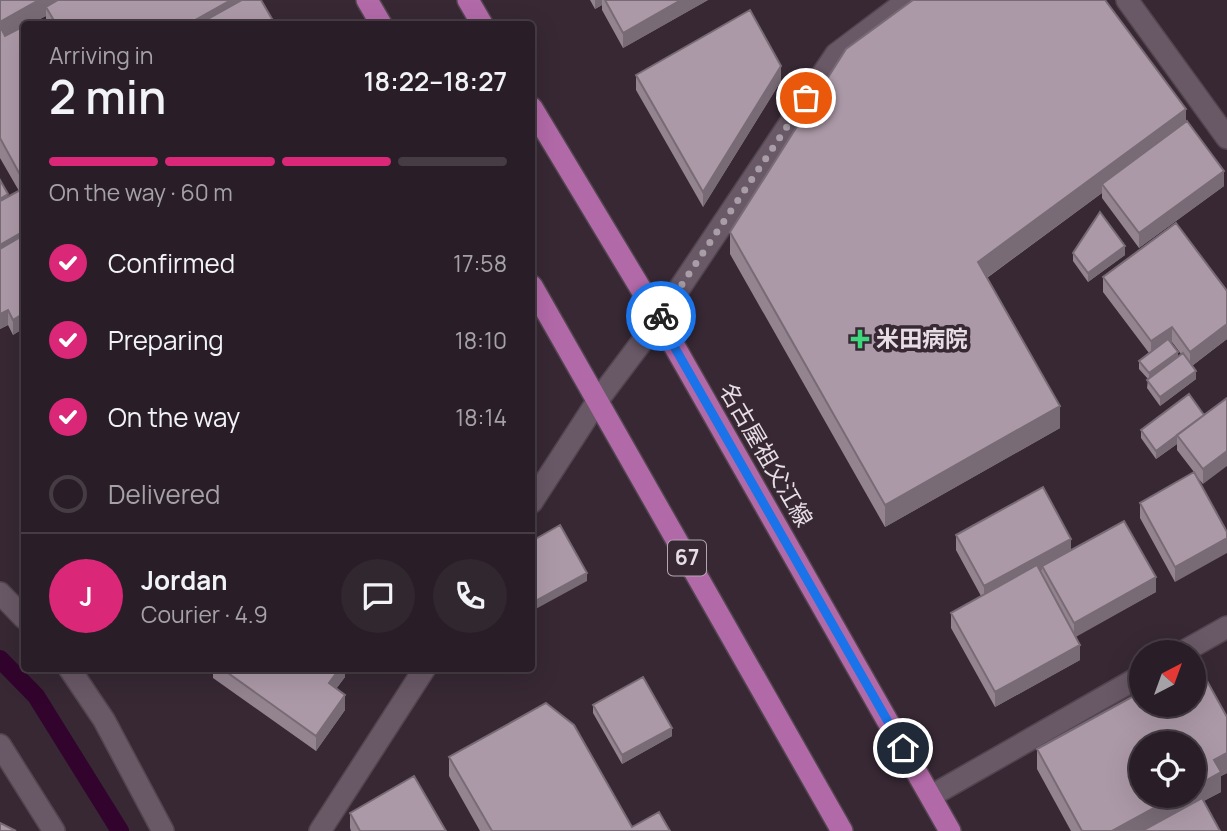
<!DOCTYPE html>
<html lang="en">
<head>
<meta charset="utf-8">
<style>
	:root { --surface:#291e27; --page:#31272f; --text:#f1f3f6; --muted:#a5a2a7; --line:#453c44; --accent:#db2777 }
	body { margin:0; font-family:Manrope,"Noto Sans JP",sans-serif; background:var(--page); color:var(--text); height:100vh; display:flex; flex-direction:column; font-size:26px; white-space:nowrap }
	* { box-sizing:border-box; margin:0 }
	p { font-size:23px; color:var(--muted) }
	.icon { flex:none; width:38px; height:38px; fill:none; stroke:currentColor; stroke-width:2; stroke-linecap:round; stroke-linejoin:round }
	.map { position:relative; flex:1; overflow:hidden }
	.panel { position:absolute; left:21px; top:21px; width:514px; height:651px; display:flex; flex-direction:column; background:var(--surface); border-radius:7px; box-shadow:0 7px 28px #0002,0 0 0 2px var(--line) }
	.panel>* { flex:none }
	.needle { width:46px; rotate:41deg }
	.tools { position:absolute; left:1129px; top:640px; display:grid; gap:14px }
	.tools a { display:grid; place-items:center; width:77px; height:77px; border-radius:50%; background:var(--surface); box-shadow:0 7px 28px #0002,0 0 0 2px var(--line); font-size:35px }
	.pin { position:absolute; display:grid; place-items:center; width:60px; height:60px; color:#fff; margin:-30px; border:4px solid #fff; border-radius:50%; box-shadow:0 2px 7px #0007 }
	.courier { position:absolute; display:grid; place-items:center; width:70px; height:70px; margin:-35px; border:5px solid #1a73e8; border-radius:50%; background:#fff; color:#222; box-shadow:0 2px 9px #0007 }
	.headline em { font-style:normal; font-weight:600 }
	.headline div { display:flex; flex-direction:column-reverse }
	.headline { display:flex; align-items:center; justify-content:space-between; height:119px; padding:0 28px }
	h1 { font-size:46px; font-weight:600; line-height:52px }
	.bar { display:grid; grid-template-columns:repeat(4,1fr); gap:10px 7px; align-content:center; height:84px; padding:0 28px }
	.bar i { height:9px; border-radius:5px; background:var(--line) }
	.bar .on { background:var(--accent) }
	.bar p { grid-column:span 4 }
	.line { display:flex; align-items:center; gap:18px; padding:0 28px; border-top:2px solid var(--line) }
	.line div { flex:1 }
	.round { display:grid; place-items:center; flex:none; width:74px; height:74px; border-radius:37px; background:var(--page) }
	ol { padding:0 28px; list-style:none }
	li { display:flex; align-items:center; gap:21px; height:77px }
	li p { margin-inline-start:auto }
	li .icon { padding:7px; border-radius:50%; background:var(--accent); color:#fff; stroke-width:4 }
	li:last-child { color:var(--muted) }
	li i { width:38px; height:38px; border:4px solid var(--line); border-radius:50% }
	.map>svg:first-child { display:block }
</style>
</head>
<body>
<div class="map">
<svg width="1227" height="831" viewBox="0 0 1227 831">
	<rect width="100%" height="100%" fill="#372834"/>
	<g fill="none" stroke-linecap="round" stroke-linejoin="round">
		<path stroke="#32042d" stroke-width="18" d="M0 659 36 696 120 831"/>
		<g stroke="#524550" stroke-width="24">
			<path id="street" d="M1127 0 1227 138
				M532 502 598 400 659 319 836 54 908 0
				M0 593 24 618
				M1181 653 1227 627
				M69 668 104 720 163 831
				M0 745 54 831
				M931 796 1141 676
				M320 831 425 668"/>
		</g>
		<g stroke="#524550" stroke-width="24">
			<path id="primary" d="M367 0 381 24
				M468 0 482 24
				M532 108 659 319 950 831
				M532 286 842 831"/>
		</g>
		<use href="#street" stroke="#695866" stroke-width="21"/>
		<use href="#primary" stroke="#b269a8" stroke-width="21"/>
	</g>
	<path fill="#948490" fill-rule="evenodd" d="M0 0 275 24H46V16L30 24H24V328L13 335 8 325 0 329V180L8 197 19 191 0 158Z
		M590 0H708L623 48 602 10V5L595 9Z
		M636 75 781 81 703 207 636 90Z
		M1186 122 1224 186 1139 248 1102 198V193L987 278 1060 428 885 527 730 254V232Z
		M1073 253 1125 255 1088 282 1073 261Z
		M1103 277 1227 291V339L1192 366 1196 379 1160 406 1147 388 1148 379 1139 369V361L1149 353 1103 292ZM1172 342 1181 354 1178 357 1171 343Z
		M1204 415 1203 484 1196 476 1175 582 1140 518V503L1194 472 1177 450V444L1156 459 1141 438V430Z
		M956 535 1071 550 1156 592 1076 636 1080 660 995 707 951 628V613L981 596 956 550Z
		M213 668H345V677L336 689 345 710 316 751 213 678Z
		M593 705 672 736 622 764 593 713Z
		M1227 717V773L1221 776V792L1203 801 1220 831H1071L1037 769V749Z
		M449 757 632 827 670 831H480L449 776Z
		M350 813 446 831H351L350 828Z"/>
	<path fill="#786b76" d="M39 0H74L46 7V16L30 24H24V28L0 42V22Z
		M231 0H253L222 24H188Z
		M595 0H602V5L595 9Z
		M681 0H708L623 48V33Z
		M781 66V81L703 207V192Z
		M1186 109V131L1102 184V193L978 284V262Z
		M1224 171V186L1139 248V233Z
		M24 231V246L0 260V245Z
		M1125 246V255L1088 282V273Z
		M8 310V325L0 329V314Z
		M24 313V328L13 335V320Z
		M1227 324V339L1190 367V352Z
		M1172 327V342L1151 356V341Z
		M1178 352V360L1149 381V373Z
		M1196 371V379L1160 406V397Z
		M1060 406V428L885 527V505Z
		M1204 415 1177 435V444L1156 459V451Z
		M1227 451V466L1203 484V469Z
		M1227 538V553L1175 582V567Z
		M1071 539V554L1042 566V570L984 601V586Z
		M587 573V581L532 611V603Z
		M1156 577V592L1074 638V623Z
		M1080 645V660L995 707V692Z
		M340 668H345V677L329 698V683Z
		M345 695V710L316 751V736Z
		M672 728V736L622 764V755Z
		M1227 753V773L1221 776V792L1148 831H1112L1176 796H1194V787L1214 760Z"/>
	<path fill="#ac99a8" stroke="#786b76" stroke-width="2" d="M0 0H39L0 22Z
		M58 0H231L188 24H56L46 7Z
		M242 0H261L275 24H199Z
		M605 0H681L623 33Z
		M913 0H1105L1186 109 978 262 1060 406 885 505 730 232 846 49Z
		M750 10 781 66 703 192 636 75Z
		M0 26 5 36 24 26V182L0 138Z
		M1187 121 1224 171 1139 233 1102 184Z
		M0 180 8 194 0 199Z
		M22 189 24 193V231L0 245V201Z
		M1100 212 1125 246 1088 273 1073 253Z
		M1176 223 1227 291V324L1190 352 1172 327 1151 341 1103 277Z
		M24 235V313L13 320 8 310 0 314V249Z
		M1168 339 1178 352 1149 373 1139 361Z
		M1183 353 1196 371 1160 397 1147 380Z
		M1189 394 1204 415 1156 451 1141 430Z
		M1227 398V451L1203 469 1177 435Z
		M1194 472 1227 532V538L1175 567 1140 503Z
		M1043 487 1071 539 984 586 956 535Z
		M1124 521 1156 577 1074 623 1042 566Z
		M560 525 587 573 532 603V541Z
		M1037 565 1080 645 995 692 951 613Z
		M1196 661 1227 717V753L1214 760 1221 772 1194 787V744H1141V796H1176L1112 831H1082L1037 749 1141 692V705H1194V663Z
		M221 668H340L329 683 345 695 316 736Z
		M643 677 672 728 622 755 593 705Z
		M546 703 574 725 632 827 659 812 670 831H492L449 757Z
		M414 776 446 831H360L350 813Z
		M1202 798 1220 831H1142Z
		M0 823 16 831H0Z"/>
	<g fill="none" stroke-linecap="round" stroke-linejoin="round">
		<path stroke="#a99ea7" stroke-width="7" stroke-dasharray="0 12.6" d="M661 316 806 98"/>
		<path stroke="#1a73e8" stroke-width="9" d="M661 316 659 320 903 748"/>
	</g>
	<path fill="#3fd77d" stroke="#372834" stroke-width="2.5" d="M856.5 328.5h7v7h7v7h-7v7h-7v-7h-7v-7h7z"/>
	<g text-anchor="middle" stroke-width="7" stroke-linejoin="round" paint-order="stroke">
		<rect fill="#372834" stroke="#b2a7b0" stroke-width="2" x="668" y="540.5" width="38" height="35" rx="5"/>
		<g font-size="21" font-weight="bold" fill="#e7dde5">
			<text x="687" y="565">67</text>
		</g>
		<g font-size="23" font-weight="bold" fill="#e7dde5" stroke="#372834" text-anchor="start">
			<text x="876" y="347">米田病院</text>
		</g>
		<g font-size="23" fill="#e7dde5" stroke="#372834">
			<text transform="translate(766 455) rotate(60)" y="8">名古屋祖父江線</text>
		</g>
	</g>
</svg>
<div class="tools">
<a><svg class="needle" viewBox="-14 -14 28 28"><path d="M0-13l5 13h-10z" fill="#e53935"/><path d="M0 13l5-13h-10z" fill="#a5a2a7"/></svg></a>
<a><svg class="icon" aria-label="locate" viewBox="0 0 24 24"><circle cx="12" cy="12" r="6"/><path d="M12 2v4M12 18v4M2 12h4M18 12h4"/></svg></a>
</div>
<div class="pin" style="left:806px;top:98px;background:#ea580c"><svg class="icon" aria-label="bag" viewBox="0 0 24 24"><path d="M5 8h14l-1 12H6zM9 8a3 3 0 0 1 6 0"/></svg></div>
<div class="pin" style="left:903px;top:748px;background:#1f2937"><svg class="icon" aria-label="home" viewBox="0 0 24 24"><path d="M3 11l9-7 9 7M6 9v11h12V9"/></svg></div>
<div class="courier" style="left:661px;top:316px"><svg class="icon" aria-label="bike" viewBox="0 0 24 24"><circle cx="6" cy="16" r="4"/><circle cx="18" cy="16" r="4"/><path d="M6 16l4-8h5l3 8M10 8l3 8H6M13 5h3"/></svg></div>
<section class="panel">
<div class="headline"><div><h1>2 min</h1><p>Arriving in</p></div><em>18:22–18:27</em></div>
<div class="bar"><i class="on"></i><i class="on"></i><i class="on"></i><i></i><p>On the way · 60 m</p></div>
<ol>
<li><svg class="icon" aria-label="check" viewBox="0 0 24 24"><path d="M5 12l5 5 9-10"/></svg>Confirmed<p>17:58</p></li>
<li><svg class="icon" aria-label="check" viewBox="0 0 24 24"><path d="M5 12l5 5 9-10"/></svg>Preparing<p>18:10</p></li>
<li><svg class="icon" aria-label="check" viewBox="0 0 24 24"><path d="M5 12l5 5 9-10"/></svg>On the way<p>18:14</p></li>
<li><i></i>Delivered</li>
</ol>
<div class="line" style="height:126px"><b class="round" style="background:var(--accent);color:#fff">J</b><div><b>Jordan</b><p>Courier · 4.9</p></div><a class="round"><svg class="icon" aria-label="chat" viewBox="0 0 24 24"><path d="M4 5h16v11H9l-5 4z"/></svg></a><a class="round"><svg class="icon" aria-label="phone" viewBox="0 0 24 24"><path d="M5 4h4l2 5-3 2q2 4 5 5l2-3 5 2v4C11 20 4 13 5 4z"/></svg></a></div>
</section>
</div>
</body>
</html>
